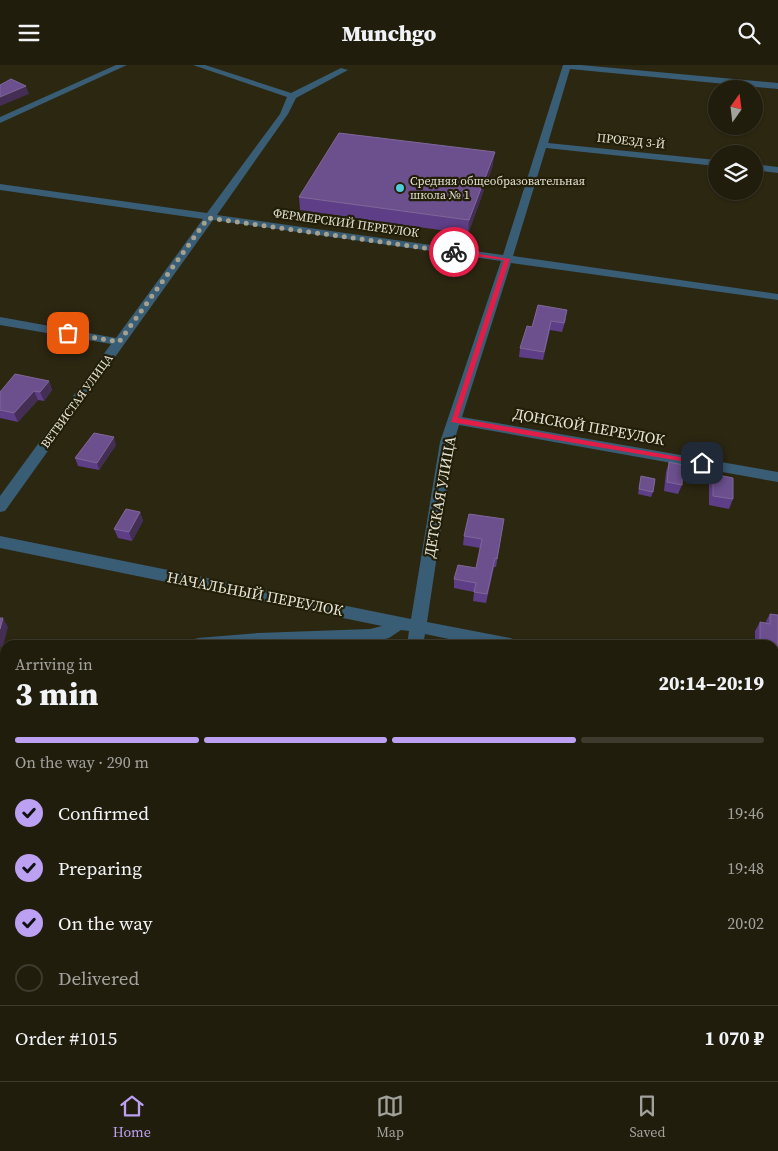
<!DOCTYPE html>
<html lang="en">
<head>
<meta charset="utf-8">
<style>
	:root { --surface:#211d0d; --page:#292616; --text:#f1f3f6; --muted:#a2a29d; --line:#3e3b2e; --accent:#bca0f2 }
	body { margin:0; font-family:"Source Serif 4",serif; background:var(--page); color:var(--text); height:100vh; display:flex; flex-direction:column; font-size:19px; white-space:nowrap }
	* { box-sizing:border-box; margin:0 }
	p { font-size:16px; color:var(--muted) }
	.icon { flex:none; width:28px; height:28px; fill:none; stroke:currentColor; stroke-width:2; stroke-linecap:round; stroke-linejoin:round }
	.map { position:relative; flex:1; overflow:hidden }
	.details { position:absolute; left:0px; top:575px; width:779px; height:441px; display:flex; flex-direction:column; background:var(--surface); border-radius:15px 15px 0 0; box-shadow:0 1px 4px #0004,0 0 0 1px var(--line) }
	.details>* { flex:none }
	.needle { width:32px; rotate:14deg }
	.controls { position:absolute; left:708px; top:15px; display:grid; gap:10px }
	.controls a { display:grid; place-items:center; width:55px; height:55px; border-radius:50%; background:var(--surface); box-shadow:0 1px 4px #0004,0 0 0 1px var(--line); font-size:25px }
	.pin { position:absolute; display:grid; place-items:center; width:42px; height:42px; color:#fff; margin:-21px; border-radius:10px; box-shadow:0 2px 8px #0006 }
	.courier { position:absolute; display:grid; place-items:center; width:50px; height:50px; margin:-25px; border:4px solid #e11d48; border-radius:50%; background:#fff; color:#222; box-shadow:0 1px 6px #0007 }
	.overview em { font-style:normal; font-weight:800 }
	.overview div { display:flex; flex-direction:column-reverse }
	.overview { display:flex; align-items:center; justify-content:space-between; height:85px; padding:0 15px }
	h1 { font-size:32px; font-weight:800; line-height:38px }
	.bar { display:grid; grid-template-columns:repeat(4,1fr); gap:8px 5px; align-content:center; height:60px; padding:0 15px }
	.bar i { height:6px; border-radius:4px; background:var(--line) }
	.bar .active { background:var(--accent) }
	.bar p { grid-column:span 4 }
	.line { display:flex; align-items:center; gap:12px; padding:0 15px; border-top:1px solid var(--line) }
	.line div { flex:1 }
	ol { padding:0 15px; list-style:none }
	li { display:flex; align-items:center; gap:15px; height:55px }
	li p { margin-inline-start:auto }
	li .icon { padding:5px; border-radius:50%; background:var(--accent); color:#111; stroke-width:4 }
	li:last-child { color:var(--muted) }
	li i { width:28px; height:28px; border:2px solid var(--line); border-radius:50% }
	header { display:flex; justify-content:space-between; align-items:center; height:65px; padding:0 15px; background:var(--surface); font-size:22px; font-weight:800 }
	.tab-bar { display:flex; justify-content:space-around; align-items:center; height:70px; border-top:1px solid var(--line); background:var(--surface); font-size:14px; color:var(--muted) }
	.tab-bar a { display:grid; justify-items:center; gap:2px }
	.tab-bar .active { color:var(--accent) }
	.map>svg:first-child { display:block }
</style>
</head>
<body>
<header><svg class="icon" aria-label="menu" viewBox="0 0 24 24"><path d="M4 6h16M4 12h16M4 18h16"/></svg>Munchgo<svg class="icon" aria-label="search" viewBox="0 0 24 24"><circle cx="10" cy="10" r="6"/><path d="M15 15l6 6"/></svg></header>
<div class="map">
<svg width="778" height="1016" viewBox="0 0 778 1016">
	<rect width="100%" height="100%" fill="#2c2711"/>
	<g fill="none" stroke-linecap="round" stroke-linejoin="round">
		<path fill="#395d75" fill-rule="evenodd" d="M116 0H127L0 58V52Z
			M193 0H205L291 28 341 3 348 5 296 33 288 49 217 150 503 190 563 0H581L778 18V24L570 4 548 78 716 95V101L546 83 513 191 778 229V235L511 198 462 352 778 407V417L459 360 454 377 427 557 510 573 516 575 518 580H477L425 569 423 580H407L409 566 401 565 389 573 370 578 304 580H190L192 575 198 573 258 568 370 564 382 561 0 483V471L411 554 440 377 501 196 213 155 5 446 0 447V431L111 279 0 260V252L116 273 203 154 0 125V119L207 148 280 49 287 32Z
			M754 99 778 102V108L754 105Z
			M0 591H5V605H0Z
			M774 630H778V644H774Z
			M774 993 778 994V1016L766 1011H774Z
			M311 1011H333L332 1016H310Z"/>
	</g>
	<path fill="#5e3e86" d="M493 100 468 169 300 145 299 132Z
		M538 240 566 254 562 267 550 265 543 295 519 292 520 283 532 262Z
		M49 316 52 325 44 336 38 335 18 357 0 353V327Z
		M116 380 99 405 78 401 75 393Z
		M669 397 682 420 678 429 664 426 666 407Z
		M713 409 733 434 729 444 709 440V419Z
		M641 411 653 427 651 432 638 429Z
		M140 447 143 456 132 476 118 473 114 464Z
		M504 454 496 502H494L486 538 473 536 474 527 454 523V514L476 503 480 483 463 480 464 471Z
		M770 549 778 550V591L774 590V580H755V566L760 557 765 558Z
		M5 635V662H1L0 661V644Z
		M774 865H778V941L774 940Z"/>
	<path fill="#442e54" d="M26 21 29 29 0 41V32Z
		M495 87 493 100 468 169 469 155Z
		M49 316 52 325 44 336 40 327Z
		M34 326 38 335 18 357 14 348Z
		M114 372 116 380 99 405 97 398Z
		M140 447 143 456 132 476 129 467Z
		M3 553 8 562 2 585 0 582V564Z"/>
	<path fill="#6c508e" stroke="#7f6799" d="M11 14 26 21 0 32V20Z
		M339 68 495 87 469 155 299 132Z
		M538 240 567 245 564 258 551 256 544 287 520 283 527 261 532 262Z
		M15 309 49 316 40 327 34 326 14 348 0 345V327Z
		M94 368 114 372 97 398 75 393Z
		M669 397 683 400 682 420 667 417Z
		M713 409 733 413V434L713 431Z
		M641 411 655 414 653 427 639 424Z
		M126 444 140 447 129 467 114 464Z
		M469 449 504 454 497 494 495 493 487 529 474 527 476 518 454 514 458 500 476 503 482 474 464 471Z
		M770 549 778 550V581L760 578V557L770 559Z
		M0 553H3L0 564Z
		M5 635V656L0 655V644Z
		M774 865H778V883H774Z"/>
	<path fill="#e11d48" d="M454 185 510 194 458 353 702 396 705 398 704 400 451 357 504 195 452 188Z"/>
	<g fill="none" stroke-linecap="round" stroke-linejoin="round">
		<path stroke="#a4a190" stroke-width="5" stroke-dasharray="0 9" d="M68 268 119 277 208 153 454 187"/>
	</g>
	<circle fill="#52cbd9" stroke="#221e08" stroke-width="2" cx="400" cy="123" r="5"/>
	<g text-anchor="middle" stroke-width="4.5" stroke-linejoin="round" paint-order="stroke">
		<g font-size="12" fill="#e4e2d4" stroke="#221e08">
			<text transform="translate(631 76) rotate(6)" y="4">ПРОЕЗД 3-Й</text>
			<text transform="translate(346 158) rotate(8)" y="4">ФЕРМЕРСКИЙ ПЕРЕУЛОК</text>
			<text transform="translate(77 336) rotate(-54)" y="4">ВЕТВИСТАЯ УЛИЦА</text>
		</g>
		<g font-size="12" fill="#e4e2d4" stroke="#221e08" text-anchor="start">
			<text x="410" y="120">Средняя общеобразовательная<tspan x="410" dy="14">школа № 1</tspan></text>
		</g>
		<g font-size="15" fill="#e4e2d4" stroke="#221e08">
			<text transform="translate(589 362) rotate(10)" y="5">ДОНСКОЙ ПЕРЕУЛОК</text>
			<text transform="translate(440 432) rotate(-80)" y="5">ДЕТСКАЯ УЛИЦА</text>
			<text transform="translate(255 529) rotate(11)" y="5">НАЧАЛЬНЫЙ ПЕРЕУЛОК</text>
		</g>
	</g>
</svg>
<div class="controls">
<a><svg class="needle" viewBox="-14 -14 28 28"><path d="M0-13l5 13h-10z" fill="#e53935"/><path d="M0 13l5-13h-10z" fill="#a2a29d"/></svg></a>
<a><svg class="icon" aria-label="layers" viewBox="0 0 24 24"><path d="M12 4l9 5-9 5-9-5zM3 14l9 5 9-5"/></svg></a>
</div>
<div class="pin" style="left:68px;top:268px;background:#ea580c"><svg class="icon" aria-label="bag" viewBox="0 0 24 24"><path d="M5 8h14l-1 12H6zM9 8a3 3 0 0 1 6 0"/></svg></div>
<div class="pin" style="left:702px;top:398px;background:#1f2937"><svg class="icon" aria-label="home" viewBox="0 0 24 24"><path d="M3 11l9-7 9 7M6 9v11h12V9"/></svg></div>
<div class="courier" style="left:454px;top:187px"><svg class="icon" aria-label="bike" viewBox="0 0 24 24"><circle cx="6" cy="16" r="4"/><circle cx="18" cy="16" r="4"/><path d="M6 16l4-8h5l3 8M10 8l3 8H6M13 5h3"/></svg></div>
<section class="details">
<div class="overview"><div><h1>3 min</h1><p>Arriving in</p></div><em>20:14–20:19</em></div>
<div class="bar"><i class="active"></i><i class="active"></i><i class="active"></i><i></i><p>On the way · 290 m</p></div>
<ol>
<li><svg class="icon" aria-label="check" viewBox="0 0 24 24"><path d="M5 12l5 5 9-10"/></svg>Confirmed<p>19:46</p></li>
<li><svg class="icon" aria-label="check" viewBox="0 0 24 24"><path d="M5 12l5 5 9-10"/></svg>Preparing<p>19:48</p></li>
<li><svg class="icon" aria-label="check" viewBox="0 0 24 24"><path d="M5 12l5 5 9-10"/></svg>On the way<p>20:02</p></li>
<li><i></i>Delivered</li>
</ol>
<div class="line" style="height:65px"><div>Order #1015</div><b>1 070 ₽</b></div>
</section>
</div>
<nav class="tab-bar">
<a class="active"><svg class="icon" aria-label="home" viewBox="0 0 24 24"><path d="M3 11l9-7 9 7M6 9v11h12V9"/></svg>Home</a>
<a><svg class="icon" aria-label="map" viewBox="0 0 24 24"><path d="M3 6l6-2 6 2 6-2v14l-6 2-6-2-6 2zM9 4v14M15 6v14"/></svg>Map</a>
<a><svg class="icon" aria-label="saved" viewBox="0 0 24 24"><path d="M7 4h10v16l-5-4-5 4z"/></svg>Saved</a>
</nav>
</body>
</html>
